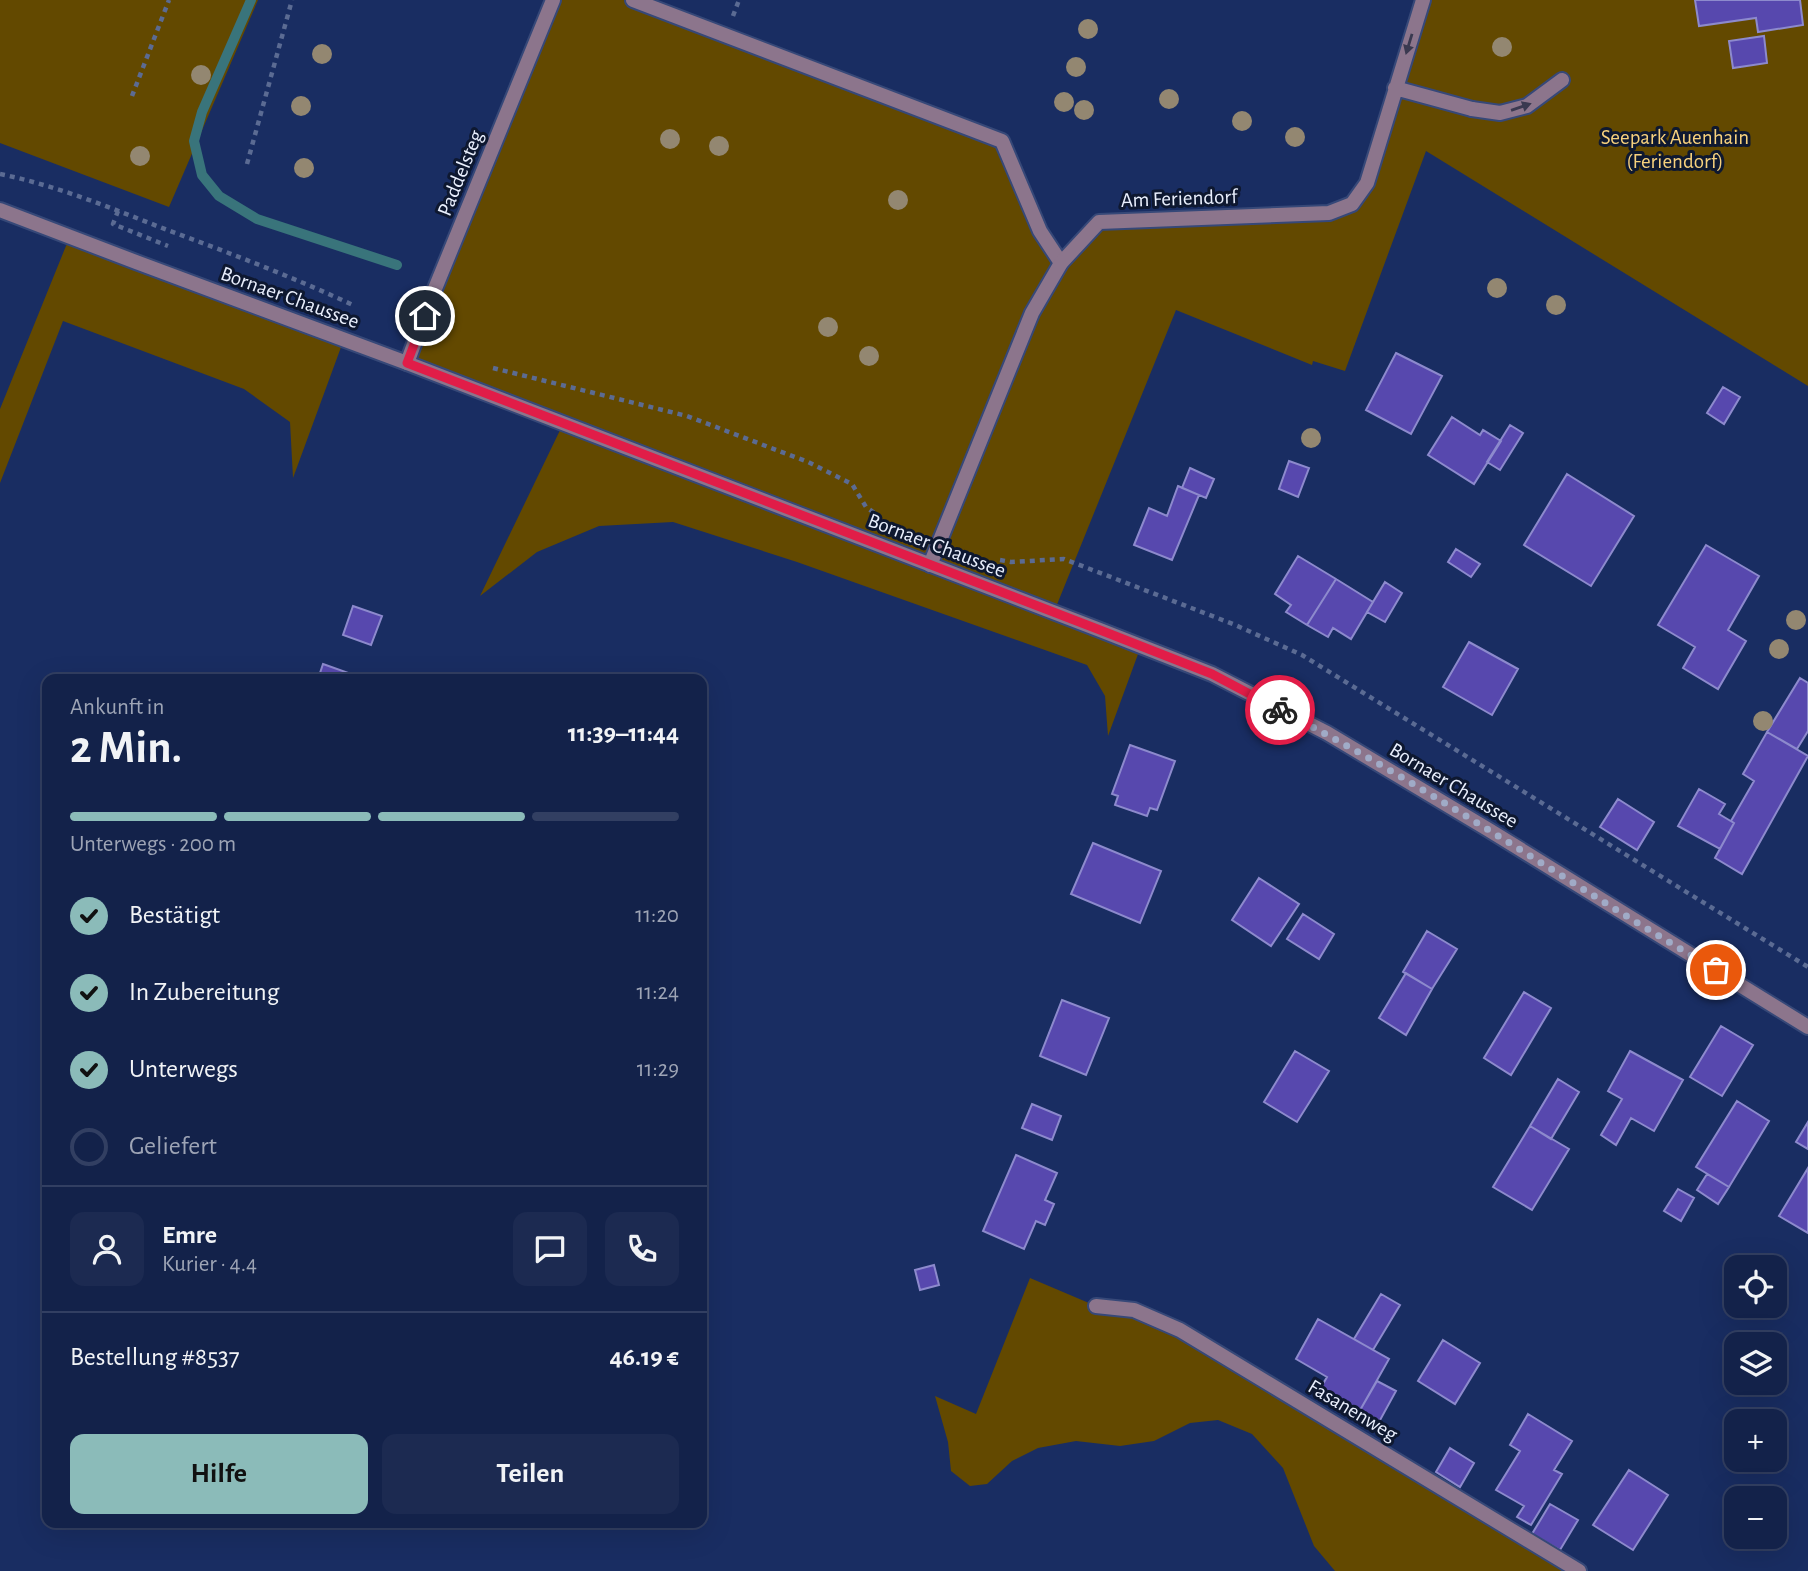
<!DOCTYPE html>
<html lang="de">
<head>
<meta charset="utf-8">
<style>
	:root { --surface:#13224a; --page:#1c2a51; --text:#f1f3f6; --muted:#9da4b5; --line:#323f62; --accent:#8bbbb9 }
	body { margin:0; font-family:"Alegreya Sans",sans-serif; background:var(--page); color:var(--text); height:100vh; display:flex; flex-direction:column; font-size:26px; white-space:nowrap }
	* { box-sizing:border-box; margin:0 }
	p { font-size:23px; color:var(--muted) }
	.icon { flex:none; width:38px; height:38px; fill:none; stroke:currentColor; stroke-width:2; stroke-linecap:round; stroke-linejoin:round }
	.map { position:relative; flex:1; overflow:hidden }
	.drawer { position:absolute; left:42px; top:674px; width:665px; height:854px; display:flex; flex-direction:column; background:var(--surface); border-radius:14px; box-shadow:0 7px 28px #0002,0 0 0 2px var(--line) }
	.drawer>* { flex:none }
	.tools { position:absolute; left:1724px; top:1255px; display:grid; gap:14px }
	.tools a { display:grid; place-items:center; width:63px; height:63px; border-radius:14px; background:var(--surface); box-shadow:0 7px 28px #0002,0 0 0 2px var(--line); font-size:35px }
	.pin { position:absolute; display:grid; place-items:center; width:60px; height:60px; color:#fff; margin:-30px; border:4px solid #fff; border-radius:50%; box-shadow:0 2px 7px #0007 }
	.courier { position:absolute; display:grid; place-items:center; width:70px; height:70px; margin:-35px; border:5px solid #e11d48; border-radius:50%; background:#fff; color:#222; box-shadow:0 2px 9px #0007 }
	.summary em { font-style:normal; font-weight:700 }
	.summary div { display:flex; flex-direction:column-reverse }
	.summary { display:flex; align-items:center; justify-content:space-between; height:119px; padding:0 28px }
	h1 { font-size:46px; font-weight:700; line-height:52px }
	.bar { display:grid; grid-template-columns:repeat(4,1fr); gap:10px 7px; align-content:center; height:84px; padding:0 28px }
	.bar i { height:9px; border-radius:5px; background:var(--line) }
	.bar .selected { background:var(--accent) }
	.bar p { grid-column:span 4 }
	.line { display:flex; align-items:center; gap:18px; padding:0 28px; border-top:2px solid var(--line) }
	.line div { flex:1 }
	.round { display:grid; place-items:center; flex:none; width:74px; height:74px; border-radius:14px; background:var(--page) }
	ol { padding:0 28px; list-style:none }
	li { display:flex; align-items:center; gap:21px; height:77px }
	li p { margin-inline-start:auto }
	li .icon { padding:7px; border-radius:50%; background:var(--accent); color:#111; stroke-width:4 }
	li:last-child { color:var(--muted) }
	li i { width:38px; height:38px; border:4px solid var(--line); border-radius:50% }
	.button { display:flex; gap:14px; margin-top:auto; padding:14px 28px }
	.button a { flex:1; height:80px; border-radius:14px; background:var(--accent); color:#111; font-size:28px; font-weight:700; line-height:80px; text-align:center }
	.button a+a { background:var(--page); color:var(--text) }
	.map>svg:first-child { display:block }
</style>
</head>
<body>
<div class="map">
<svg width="1808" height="1571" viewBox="0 0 1808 1571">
	<rect width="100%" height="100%" fill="#192d62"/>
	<path fill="#634900" d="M0 0H258L169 207 0 143Z
		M553 0H633L1002 141 1061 262 1099 222 1329 213 1352 204 1423 0H1808V386L1426 151 1345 371 1313 361 1312 365 1176 310 1054 612 1141 646 1108 736 1105 696 1087 665 797 562 673 522 599 526 537 552 480 596 563 424 407 363Z
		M70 236 344 339 293 478 290 422 244 389 63 321 0 483V409Z
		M1030 1278 1096 1306 1134 1310 1579 1571H1335L1314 1546 1283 1468 1252 1434 1218 1420 1190 1423 1154 1441 1120 1446 1076 1441 1038 1448 1012 1461 987 1484 970 1486 951 1471 948 1442 935 1396 976 1414Z"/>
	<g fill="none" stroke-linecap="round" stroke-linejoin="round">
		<path stroke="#39747b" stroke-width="10" d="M251 0 202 112 194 141 202 175 219 196 257 219 397 265"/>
	</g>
	<path fill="#5748ae" stroke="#8d8acd" stroke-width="2" d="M1695 0H1800L1803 25 1758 32 1756 18 1699 26Z
		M1764 36 1767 63 1733 68 1729 41Z
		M1396 353 1442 376 1411 434 1366 410Z
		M1723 387 1740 397 1724 424 1707 413Z
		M1452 417 1480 435 1483 430 1501 441 1474 484 1428 455Z
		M1510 425 1523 433 1500 470 1487 462Z
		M1289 461 1309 468 1298 497 1279 489Z
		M1190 468 1214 479 1206 498 1182 488Z
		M1567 474 1634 516 1591 586 1524 545Z
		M1178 486 1199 495 1172 560 1134 545 1149 508 1167 516Z
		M1706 545 1759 576 1728 630 1746 641 1718 689 1683 668 1695 647 1658 625Z
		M1456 549 1480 564 1471 577 1448 562Z
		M1298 556 1336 579 1307 625 1286 612 1291 605 1275 594Z
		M1336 579 1373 602 1351 639 1333 628 1328 637 1307 625Z
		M1385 582 1402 593 1385 622 1367 612Z
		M353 606 382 616 371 645 343 635Z
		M1469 642 1518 669 1492 715 1443 687Z
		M323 664 357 676 356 679H318Z
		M1800 678 1808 683V731L1797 749 1767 732Z
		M1767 732 1808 756 1742 874 1715 858 1734 823 1731 821 1754 781 1743 774Z
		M1130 745 1175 761 1157 810 1150 808 1147 816 1115 805 1118 796 1112 794Z
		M1699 789 1725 804 1719 814 1734 823 1720 849 1678 826Z
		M1618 799 1654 822 1637 850 1600 827Z
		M1093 843 1161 871 1140 923 1071 894Z
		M1259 878 1299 904 1271 946 1232 920Z
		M1303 914 1334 934 1319 959 1287 939Z
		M1427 931 1457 949 1432 989 1403 972Z
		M1406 973 1432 989 1406 1035 1379 1018Z
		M1524 992 1551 1008 1511 1075 1484 1058Z
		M1062 1000 1109 1018 1086 1075 1040 1056Z
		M1721 1026 1753 1045 1722 1096 1690 1077Z
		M1295 1051 1329 1071 1297 1122 1264 1102Z
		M1630 1051 1683 1080 1654 1131 1631 1118 1616 1145 1601 1135 1622 1099 1608 1091Z
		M1558 1079 1579 1092 1551 1139 1530 1126Z
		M1737 1101 1769 1121 1729 1187 1696 1167Z
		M1032 1104 1061 1116 1052 1140 1022 1128Z
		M1808 1122V1149L1796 1142Z
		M1530 1126 1569 1149 1532 1210 1493 1187Z
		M1016 1155 1057 1173 1045 1200 1054 1204 1045 1225 1036 1221 1024 1249 983 1231Z
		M1808 1168V1233L1779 1216Z
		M1707 1174 1729 1187 1718 1204 1697 1190Z
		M1678 1189 1694 1198 1681 1221 1664 1211Z
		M934 1265 939 1285 920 1290 915 1270Z
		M1381 1294 1400 1305 1373 1350 1354 1339Z
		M1318 1319 1389 1359 1359 1412 1320 1389 1327 1377 1296 1359Z
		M1443 1340 1480 1363 1455 1404 1418 1381Z
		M1377 1381 1396 1391 1379 1422 1359 1412Z
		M1528 1414 1572 1441 1554 1470 1562 1474 1531 1525 1517 1517 1524 1506 1496 1490 1520 1451 1510 1445Z
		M1450 1448 1474 1463 1460 1487 1436 1472Z
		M1629 1470 1668 1495 1633 1550 1593 1525Z
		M1550 1504 1578 1520 1560 1550 1532 1534Z"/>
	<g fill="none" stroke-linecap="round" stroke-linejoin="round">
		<g stroke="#364878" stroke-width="18">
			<path id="service" d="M633 0 1002 141 1040 231 1061 263
				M1472 109 1500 113 1527 106 1562 80"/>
		</g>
		<g stroke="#364878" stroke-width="18">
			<path id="minor" d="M1395 88 1472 109
				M407 363 432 296 553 0
				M930 565 1032 313 1061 263 1099 222 1329 213 1352 204 1367 183 1423 0
				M1096 1306 1134 1310 1180 1330 1579 1571"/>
		</g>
		<g stroke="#364878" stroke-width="18">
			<path id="tertiary" d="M0 210 136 262 407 363 1100 630 1212 674 1327 733 1489 830 1808 1027"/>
		</g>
		<path stroke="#5b6b93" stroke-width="4.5" stroke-dasharray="5 5" stroke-linecap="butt" d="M733 16 739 0
			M132 96 169 0
			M247 164 292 0
			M0 174C54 185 106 206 157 226 224 251 291 276 355 306
			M118 211 113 224 168 246
			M493 368 687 416 808 462 852 484 866 507 880 517
			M1000 560 1011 562 1064 559 1233 624 1302 655 1808 967"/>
		<use href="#service" stroke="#8c758c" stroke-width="14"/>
		<use href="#minor" stroke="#8c758c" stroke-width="14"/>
		<use href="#tertiary" stroke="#8c758c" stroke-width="14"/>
	</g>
	<g fill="#938771">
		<circle cx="1088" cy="29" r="10"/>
		<circle cx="1502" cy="47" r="10"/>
		<circle cx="322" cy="54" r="10"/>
		<circle cx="1076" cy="67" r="10"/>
		<circle cx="201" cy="75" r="10"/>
		<circle cx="1169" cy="99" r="10"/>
		<circle cx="1064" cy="102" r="10"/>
		<circle cx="301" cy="106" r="10"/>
		<circle cx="1084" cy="110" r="10"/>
		<circle cx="1242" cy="121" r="10"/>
		<circle cx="1295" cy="137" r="10"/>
		<circle cx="670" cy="139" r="10"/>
		<circle cx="719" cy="146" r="10"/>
		<circle cx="140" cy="156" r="10"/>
		<circle cx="304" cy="168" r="10"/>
		<circle cx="898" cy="200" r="10"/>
		<circle cx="1497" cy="288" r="10"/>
		<circle cx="1556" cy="305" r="10"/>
		<circle cx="828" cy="327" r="10"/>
		<circle cx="869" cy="356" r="10"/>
		<circle cx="1311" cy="438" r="10"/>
		<circle cx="1796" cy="620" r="10"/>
		<circle cx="1779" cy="649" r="10"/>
		<circle cx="1763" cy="721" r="10"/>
	</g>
	<defs><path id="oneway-solid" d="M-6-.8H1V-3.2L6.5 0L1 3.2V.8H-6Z" transform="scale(1.75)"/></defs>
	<g fill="#3a3950">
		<use href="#oneway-solid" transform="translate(1409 44) rotate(107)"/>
		<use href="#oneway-solid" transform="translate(1521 107) rotate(-19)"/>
	</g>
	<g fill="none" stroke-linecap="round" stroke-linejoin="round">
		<path stroke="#a0abc7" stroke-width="7" stroke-dasharray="0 12.6" d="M1280 710C1431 787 1570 885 1716 970"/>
		<path stroke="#e11d48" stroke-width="9" d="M425 316 407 363 1100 630 1212 674 1280 710"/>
	</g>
	<g text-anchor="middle" stroke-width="6" stroke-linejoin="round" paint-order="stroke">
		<g font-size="21" fill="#f7d17d" stroke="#0e1830">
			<text x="1675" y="144">Seepark Auenhain<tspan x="1675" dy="24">(Feriendorf)</tspan></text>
		</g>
		<g font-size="21" fill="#e9effd" stroke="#0e1830">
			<text transform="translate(460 173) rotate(-68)" y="7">Paddelsteg</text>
			<text transform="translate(1179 198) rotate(-2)" y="7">Am Feriendorf</text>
			<text transform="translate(290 297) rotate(20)" y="7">Bornaer Chaussee</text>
			<text transform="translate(937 545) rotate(21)" y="7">Bornaer Chaussee</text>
			<text transform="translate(1454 785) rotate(31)" y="7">Bornaer Chaussee</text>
			<text transform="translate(1353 1410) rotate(31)" y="7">Fasanenweg</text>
		</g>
	</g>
</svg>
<div class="tools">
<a><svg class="icon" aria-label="locate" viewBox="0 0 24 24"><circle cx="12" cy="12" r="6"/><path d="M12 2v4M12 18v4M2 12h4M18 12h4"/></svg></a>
<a><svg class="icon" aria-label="layers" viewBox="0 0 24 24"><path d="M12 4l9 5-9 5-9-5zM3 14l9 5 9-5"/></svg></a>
<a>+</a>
<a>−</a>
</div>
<div class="pin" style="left:1716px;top:970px;background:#ea580c"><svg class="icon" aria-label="bag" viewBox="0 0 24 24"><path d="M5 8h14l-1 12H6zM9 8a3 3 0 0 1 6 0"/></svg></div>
<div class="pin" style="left:425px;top:316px;background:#1f2937"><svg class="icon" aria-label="home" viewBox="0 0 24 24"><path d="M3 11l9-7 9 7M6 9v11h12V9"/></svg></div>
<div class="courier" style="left:1280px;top:710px"><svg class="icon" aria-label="bike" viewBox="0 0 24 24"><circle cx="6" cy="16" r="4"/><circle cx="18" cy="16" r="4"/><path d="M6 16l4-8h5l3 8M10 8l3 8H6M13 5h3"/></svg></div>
<section class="drawer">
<div class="summary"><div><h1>2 Min.</h1><p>Ankunft in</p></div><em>11:39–11:44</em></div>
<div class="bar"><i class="selected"></i><i class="selected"></i><i class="selected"></i><i></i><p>Unterwegs · 200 m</p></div>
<ol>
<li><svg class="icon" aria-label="check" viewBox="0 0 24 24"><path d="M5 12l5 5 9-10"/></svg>Bestätigt<p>11:20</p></li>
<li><svg class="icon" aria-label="check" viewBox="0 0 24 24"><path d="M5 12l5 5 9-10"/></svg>In Zubereitung<p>11:24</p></li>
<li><svg class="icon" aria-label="check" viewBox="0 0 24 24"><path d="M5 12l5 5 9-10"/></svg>Unterwegs<p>11:29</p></li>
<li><i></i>Geliefert</li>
</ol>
<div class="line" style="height:126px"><a class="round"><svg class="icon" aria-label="person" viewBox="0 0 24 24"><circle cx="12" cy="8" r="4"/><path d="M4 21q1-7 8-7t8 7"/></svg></a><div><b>Emre</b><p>Kurier · 4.4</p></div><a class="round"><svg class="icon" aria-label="chat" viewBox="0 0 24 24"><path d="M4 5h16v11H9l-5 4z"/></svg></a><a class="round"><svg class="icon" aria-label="phone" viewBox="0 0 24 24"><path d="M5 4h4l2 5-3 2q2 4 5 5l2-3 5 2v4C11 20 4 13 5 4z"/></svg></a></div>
<div class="line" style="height:91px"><div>Bestellung #8537</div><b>46.19 €</b></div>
<div class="button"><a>Hilfe</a><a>Teilen</a></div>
</section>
</div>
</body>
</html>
